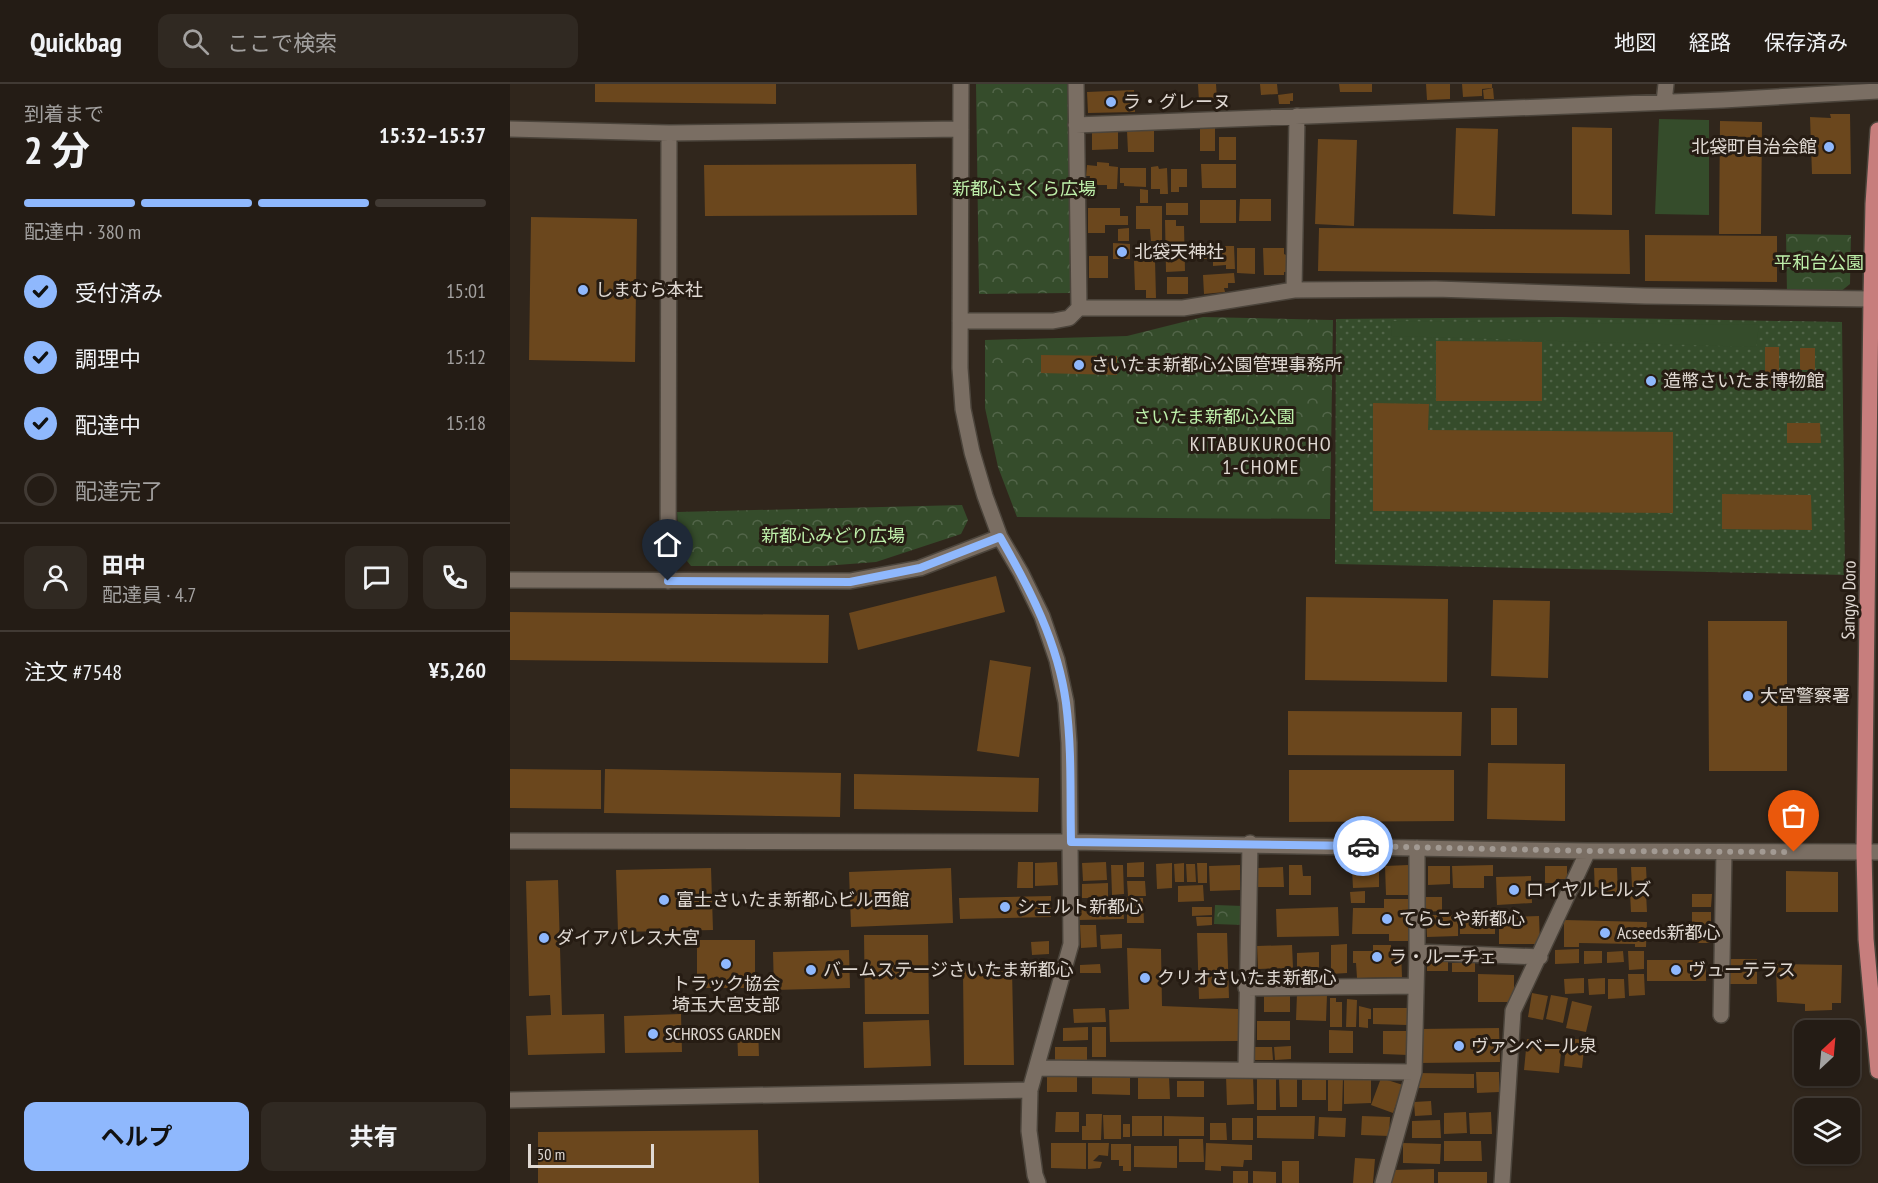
<!DOCTYPE html>
<html lang="ja">
<head>
<meta charset="utf-8">
<style>
	:root { --surface:#241c15; --page:#302922; --text:#f1f3f6; --muted:#a3a1a0; --line:#413a34; --accent:#8fb8fd }
	body { margin:0; font-family:"PT Sans Narrow","Noto Sans JP",sans-serif; background:var(--page); color:var(--text); height:100vh; display:flex; flex-direction:column; font-size:22px; white-space:nowrap }
	* { box-sizing:border-box; margin:0 }
	p { font-size:20px; color:var(--muted) }
	.icon { flex:none; width:33px; height:33px; fill:none; stroke:currentColor; stroke-width:2; stroke-linecap:round; stroke-linejoin:round }
	.map { position:relative; flex:1; overflow:hidden }
	.drawer { display:flex; flex-direction:column; background:var(--surface); width:510px }
	.drawer>* { flex:none }
	.needle { width:39px; rotate:26deg }
	.controls { position:absolute; left:1284px; top:936px; display:grid; gap:12px }
	.controls a { display:grid; place-items:center; width:66px; height:66px; border-radius:12px; background:var(--surface); box-shadow:0 2px 4px #0004,0 0 0 2px var(--line); font-size:30px }
	.scale { position:absolute; left:18px; bottom:15px; width:126px; box-sizing:border-box; padding-left:6px; border:3px solid #e0d9d3; border-top:0; font-size:16px; line-height:21px; white-space:nowrap; color:#e0d9d3; -webkit-text-stroke:4px #261c13; paint-order:stroke }
	.pin { position:absolute; display:grid; place-items:center; width:51px; height:51px; color:#fff; margin:-62px -26px; border-radius:50% 50% 50% 0; rotate:-45deg; box-shadow:0 0 6px #0007 }
	.pin .icon { rotate:45deg }
	.courier { position:absolute; display:grid; place-items:center; width:60px; height:60px; margin:-30px; border:4px solid #8fb8fd; border-radius:50%; background:#fff; color:#222; box-shadow:0 2px 8px #0007 }
	.head em { font-style:normal; font-weight:700 }
	.head div { display:flex; flex-direction:column-reverse }
	.head { display:flex; align-items:center; justify-content:space-between; height:102px; padding:0 24px }
	h1 { font-size:39px; font-weight:700; line-height:45px }
	.bar { display:grid; grid-template-columns:repeat(4,1fr); gap:9px 6px; align-content:center; height:72px; padding:0 24px }
	.bar i { height:8px; border-radius:4px; background:var(--line) }
	.bar .active { background:var(--accent) }
	.bar p { grid-column:span 4 }
	.line { display:flex; align-items:center; gap:15px; padding:0 24px; border-top:2px solid var(--line) }
	.line div { flex:1 }
	.round { display:grid; place-items:center; flex:none; width:63px; height:63px; border-radius:12px; background:var(--page) }
	ol { padding:0 24px; list-style:none }
	li { display:flex; align-items:center; gap:18px; height:66px }
	li p { margin-inline-start:auto }
	li .icon { padding:6px; border-radius:50%; background:var(--accent); color:#111; stroke-width:4 }
	li:last-child { color:var(--muted) }
	li i { width:33px; height:33px; border:3px solid var(--line); border-radius:50% }
	.action { display:flex; gap:12px; margin-top:auto; padding:12px 24px }
	.action a { flex:1; height:69px; border-radius:12px; background:var(--accent); color:#111; font-size:24px; font-weight:700; line-height:69px; text-align:center }
	.action a+a { background:var(--page); color:var(--text) }
	header { display:flex; align-items:center; gap:36px; box-sizing:border-box; height:84px; padding:0 30px; background:var(--surface); border-bottom:2px solid var(--line) }
	header strong { font-size:28px }
	nav { display:flex; gap:33px; margin-inline-start:auto; font-size:21px }
	.search { width:420px; height:54px; background:var(--page); display:flex; align-items:center; gap:15px; box-sizing:border-box; padding:0 21px; border-radius:12px; color:var(--muted); font-size:22px }
	main { display:flex; flex:1; min-height:0 }
	.map>svg:first-child { display:block }
</style>
</head>
<body>
<header>
<strong>Quickbag</strong>
<div class="search"><svg class="icon" aria-label="search" viewBox="0 0 24 24"><circle cx="10" cy="10" r="6"/><path d="M15 15l6 6"/></svg>ここで検索</div>
<nav><a>地図</a><a>経路</a><a>保存済み</a></nav>
</header>
<main>
<section class="drawer">
<div class="head"><div><h1>2 分</h1><p>到着まで</p></div><em>15:32–15:37</em></div>
<div class="bar"><i class="active"></i><i class="active"></i><i class="active"></i><i></i><p>配達中 · 380 m</p></div>
<ol>
<li><svg class="icon" aria-label="check" viewBox="0 0 24 24"><path d="M5 12l5 5 9-10"/></svg>受付済み<p>15:01</p></li>
<li><svg class="icon" aria-label="check" viewBox="0 0 24 24"><path d="M5 12l5 5 9-10"/></svg>調理中<p>15:12</p></li>
<li><svg class="icon" aria-label="check" viewBox="0 0 24 24"><path d="M5 12l5 5 9-10"/></svg>配達中<p>15:18</p></li>
<li><i></i>配達完了</li>
</ol>
<div class="line" style="height:108px"><a class="round"><svg class="icon" aria-label="person" viewBox="0 0 24 24"><circle cx="12" cy="8" r="4"/><path d="M4 21q1-7 8-7t8 7"/></svg></a><div><b>田中</b><p>配達員 · 4.7</p></div><a class="round"><svg class="icon" aria-label="chat" viewBox="0 0 24 24"><path d="M4 5h16v11H9l-5 4z"/></svg></a><a class="round"><svg class="icon" aria-label="phone" viewBox="0 0 24 24"><path d="M5 4h4l2 5-3 2q2 4 5 5l2-3 5 2v4C11 20 4 13 5 4z"/></svg></a></div>
<div class="line" style="height:78px"><div>注文 #7548</div><b>¥5,260</b></div>
<div class="action"><a>ヘルプ</a><a>共有</a></div>
</section>
<div class="map">
<svg width="1368" height="1099" viewBox="0 0 1368 1099">
	<defs>
		<pattern id="grass-dots" width="8" height="8" patternUnits="userSpaceOnUse" patternTransform="scale(1.5)"><rect width="8" height="8" fill="#354c2b"/><path d="M2 2h.1M6 6h.1" fill="none" stroke="#526549" stroke-width="1.8" stroke-linecap="round"/></pattern>
		<pattern id="park-crowns" width="20" height="18" patternUnits="userSpaceOnUse" patternTransform="scale(1.5)"><rect width="20" height="18" fill="#354c2b"/><path d="M2 6a3 3 0 1 1 6 0M12 15a3 3 0 1 1 6 0" fill="none" stroke="#526549"/></pattern>
	</defs>
	<rect width="100%" height="100%" fill="#30261c"/>
	<path fill="url(#grass-dots)" d="M1051 233 1332 238 1335 491 825 480 826 235Z"/>
	<path fill="url(#park-crowns)" d="M466 0H559L562 209 469 210Z
		M1276 150 1341 151 1340 200 1330 208 1277 209Z
		M693 233 823 236 820 435 507 433 488 383 475 324V256L617 252Z
		M452 421 458 436 451 450 366 478 314 482H181L169 467 167 428Z
		M705 821 733 822V841L704 840Z"/>
	<path fill="#354c2b" d="M1149 35 1199 36V131L1145 130Z
		M881 237 1249 241 1246 263 882 252Z"/>
	<path fill="#6b471d" d="M85 0H266V20L85 18Z
		M688 0H706L707 16 689 17Z
		M750 0H767L768 10 751 11Z
		M829 0H862V8H830Z
		M916 0H940V15L917 16Z
		M952 0H982V4L972 5V12L953 13Z
		M983 4 984 15H974L973 6Z
		M624 6 625 28 578 29 577 8Z
		M783 9V17H780V20H769L768 11Z
		M1320 30H1340L1341 90H1302L1300 33 1321 34Z
		M1210 37 1252 38 1251 150H1209Z
		M690 42H705V67H690Z
		M1062 43 1102 44V131L1062 130Z
		M946 44 988 45 985 132 943 130Z
		M617 47H644V68H618Z
		M582 48H608V65L582 66Z
		M709 53H726V76H709Z
		M808 55 847 56 844 142 805 140Z
		M587 78 599 79V82L608 83 607 105H597V101H579L580 92H576L577 81 587 82Z
		M406 80 407 131 195 132 194 81Z
		M691 80H726V104H692Z
		M648 82 649 85 657 84 658 110H650V105H641V83Z
		M610 84H636V103L614 102V99H610Z
		M661 85H677V103H669V108H661Z
		M630 105 638 106V119H630Z
		M730 115H761V137H729Z
		M690 116H726V139H690Z
		M656 119H678V131H656Z
		M626 122H652V157H641L640 145H626Z
		M578 124H610V132H618V141H595V149H578Z
		M21 133 127 135 125 278 19 276Z
		M655 136H666V142H674L675 187 656 188Z
		M619 144V157H608V145Z
		M809 144 1119 146 1120 190 808 187Z
		M1135 151 1267 152V198L1135 197Z
		M603 159 620 160V175H603Z
		M693 162H724L725 185H716V181L703 182V175H693Z
		M727 164H745V190L727 189Z
		M753 164H774V170L776 171 777 188H774V191H754Z
		M579 172H598V194H579Z
		M645 176 646 214H636V206H625L624 177Z
		M724 189 725 199H718V204H714L715 208 694 210 693 191Z
		M657 193H678V210H657Z
		M926 257 1032 258V317H926Z
		M1255 263H1269V304H1255Z
		M1290 264H1305V286H1290Z
		M531 271 607 272V291L531 289Z
		M863 319 919 320 918 346 1163 348V429L863 427Z
		M1277 339H1310L1311 359H1277Z
		M1212 410 1301 411 1302 446 1212 445Z
		M486 492 495 528 348 566 339 529Z
		M796 513 938 515 937 598 795 596Z
		M983 516 1040 517 1038 594 981 592Z
		M0 528 319 531 318 579 0 576Z
		M1198 537H1277V687H1199Z
		M480 576 521 583 509 673 467 667Z
		M981 624H1007V661H981Z
		M778 627 952 628 951 672 778 671Z
		M978 679 1055 680V737L977 735Z
		M0 685 91 686V725L0 724Z
		M95 685 331 689 330 733 94 729Z
		M779 686H944V737L779 738Z
		M344 690 529 694 528 728 344 725Z
		M508 778H523V804H507Z
		M547 778 548 801 525 802V779Z
		M596 778 597 796 573 797 572 779Z
		M634 778V793H617V779Z
		M662 779V804L647 805 646 780Z
		M674 779V798H665L664 780Z
		M687 779H697V799H688Z
		M676 780H685L686 798H677Z
		M601 781H613L614 810 602 811Z
		M730 781V806L700 807 699 782Z
		M779 781H792L793 792H801V811H779Z
		M898 781 899 811H876L875 782Z
		M983 781V792H974V804H943L942 782Z
		M918 782H940V800L918 801Z
		M1035 782H1057V795H1046V799H1035Z
		M773 783 774 803H748L747 784Z
		M1121 783H1136L1137 803H1122Z
		M201 784 203 846 108 848 106 786Z
		M441 784 443 839 341 843 339 788Z
		M869 784V803L843 804 842 785Z
		M1084 784H1107L1108 810H1085Z
		M1276 787 1328 788V828H1276Z
		M1021 792 1022 819 987 821 986 793Z
		M48 796 52 931 94 930 95 969 18 971 16 932 41 931 40 911 19 912 16 797Z
		M617 797H635L636 812H618Z
		M598 799V814H572V800Z
		M693 801 694 817 668 818V802Z
		M855 807V819H841L840 808Z
		M1120 809H1136L1137 828H1121Z
		M1182 810H1202L1201 823H1182Z
		M541 812V833L450 835 449 814Z
		M912 813H932V827L912 828Z
		M617 814H633L634 839H617Z
		M874 815H898V857H879V850H842L843 824H874Z
		M613 819 614 835 569 836V820Z
		M682 823H702V831L682 832Z
		M828 823 829 852 767 853 766 825Z
		M1182 828H1201V841H1182Z
		M916 831H948V852L917 853Z
		M950 831 985 832V850H950Z
		M1029 832 1030 860H989V833Z
		M686 833H702V841L687 842Z
		M1054 836 1137 838 1136 863H1125V860L1069 859V863H1054Z
		M570 841H586L587 863 571 864Z
		M1182 846H1202L1201 859H1182Z
		M687 849H717L719 914 689 915Z
		M612 850V864L591 865 590 851Z
		M354 851H418L419 930H355Z
		M187 856H245V904H187Z
		M539 857V870L522 871 521 858Z
		M837 860V889L821 890V861Z
		M782 861 783 884 748 885 747 862Z
		M863 861H881V866H891L892 893 847 894 846 879H843V867H863Z
		M617 864 651 865 652 922 728 925V957L600 958 599 926 619 925Z
		M1069 865V879L1045 880V866Z
		M339 866 340 904 264 906 263 868Z
		M1074 867H1092V879L1074 880Z
		M1113 867 1114 878 1097 879V868Z
		M1118 867H1134V885L1119 886Z
		M809 868V893L787 894V869Z
		M1217 875H1247V900H1218Z
		M1137 876H1196V897H1137Z
		M917 877H938V887H917Z
		M942 879H965V888H942Z
		M590 880 591 889H570V881Z
		M1266 880 1332 881 1331 919H1322V926L1295 927V920L1267 918Z
		M453 885H502L504 981H454Z
		M968 890 1004 891V918H968Z
		M1118 890H1134L1135 911 1119 912Z
		M1074 894V909L1055 910 1054 895Z
		M1095 894V910L1079 911 1078 895Z
		M1098 895H1114L1115 914 1098 915Z
		M1022 909 1038 912 1033 936 1018 933Z
		M754 910H780V928H754Z
		M787 910 817 911 816 937 786 936Z
		M1041 911 1058 914 1053 939 1036 935Z
		M820 914H826V918H832V943H820Z
		M837 915 847 916 846 943H836Z
		M1062 917 1082 922 1076 948 1056 944Z
		M849 922 861 925V935H858V944L849 943Z
		M595 924 596 938 564 939 563 925Z
		M863 924H898L897 941 863 940Z
		M171 930 172 968 115 969 114 932Z
		M419 936 421 982 354 984 353 938Z
		M747 937H780V956H747Z
		M248 943 249 972H228L227 944Z
		M578 943V956L553 957V944Z
		M582 943H596V973H582Z
		M989 944 990 978 909 979V945Z
		M819 946 843 947V969H819Z
		M873 947H898V971L873 970Z
		M1057 954 1075 956 1072 984 1054 982Z
		M1017 955 1052 958 1049 989 1014 986Z
		M781 962V975L765 976 764 963Z
		M545 963H577V978L545 979Z
		M745 963H762L763 976H745Z
		M966 988H989V1008L967 1009Z
		M909 989 964 990V1004H909Z
		M537 992H567V1008H537Z
		M716 992H743L744 1020 717 1021Z
		M747 992H766V1026H747Z
		M582 993H620V1011L582 1010Z
		M628 993H659L660 1015H628Z
		M818 994H833L832 1027H818Z
		M871 994 893 1001 883 1029 861 1021Z
		M769 995H787V1023H770Z
		M834 995H861V1019L834 1020Z
		M792 996H816V1016H792Z
		M667 997H694V1013H667Z
		M921 1017 922 1031 905 1032 904 1018Z
		M546 1028H569V1048H545Z
		M956 1028 957 1049 934 1050V1029Z
		M981 1028 982 1050H960L959 1029Z
		M576 1030H592L591 1056H572V1042H576Z
		M593 1031H611V1055H594Z
		M622 1032H652V1052H622Z
		M654 1032 694 1033V1052H654Z
		M747 1032H805L804 1055 747 1054Z
		M852 1032 880 1033 879 1052 851 1051Z
		M809 1033 836 1034 835 1053 808 1052Z
		M722 1034H743V1056H722Z
		M930 1036 931 1054H902V1037Z
		M700 1039H716L717 1056H700Z
		M613 1040H620V1053H613Z
		M248 1046 249 1099H28V1048Z
		M669 1055H693L694 1078H669Z
		M934 1057H971L972 1077H934Z
		M541 1059H576V1085L541 1084Z
		M578 1059H599L598 1072 589 1071 583 1077 592 1078 590 1084 578 1085Z
		M696 1059 742 1061V1076H734L733 1083 711 1082V1087L695 1086Z
		M893 1059 931 1060 930 1080 893 1079Z
		M601 1060H621V1087H613V1082H609V1076H601Z
		M624 1062H667V1084L624 1083Z
		M845 1074 865 1075 863 1099H843Z
		M772 1077H789V1099H772Z
		M924 1085V1099H882V1086Z
		M723 1087H738V1099H723Z
		M743 1087 766 1088V1099H743Z
		M928 1088H977V1099H928Z"/>
	<g fill="none" stroke-linecap="round" stroke-linejoin="round">
		<g stroke="#4b443b" stroke-width="18">
			<path id="minor" d="M451 0 450 284 453 325 462 368 475 412 490 453 511 489 532 532 547 576 556 618 559 659 561 860 520 1006 519 1047 525 1091 528 1099
				M566 0 569 224
				M1154 18 1156 0
				M566 41 1213 16 1368 7
				M0 45 159 49 451 45
				M784 206 787 32
				M450 237H543L559 234 569 224H673L784 206 926 205 1135 212 1361 215
				M0 496 340 497 410 484 490 453
				M158 497 159 49
				M0 757 561 758 1078 767 1368 768
				M907 868 1030 873
				M736 904 906 902
				M1211 931 1214 768
				M526 984 904 988
				M736 985 740 759
				M0 1016 520 1006
				M873 1099 904 988 907 868V764
				M992 1099 1003 927 1078 767"/>
		</g>
		<g stroke="#4b443b" stroke-width="18">
			<path id="major" d="M1368 46 1363 120 1361 215 1354 768 1356 855 1368 987"/>
		</g>
		<use href="#minor" stroke="#7a6e63" stroke-width="15"/>
		<use href="#major" stroke="#c77e7d" stroke-width="15"/>
	</g>
	<g fill="none" stroke-linecap="round" stroke-linejoin="round">
		<path stroke="#a29a93" stroke-width="6" stroke-dasharray="0 10.8" d="M853 762 1078 767 1284 768"/>
		<path stroke="#8fb8fd" stroke-width="8" d="M158 497 340 498 410 484 490 453C520 505 548 559 556 619 562 665 560 712 561 758L853 762"/>
	</g>
	<g fill="#8fb8fd" stroke="#261c13" stroke-width="2">
		<circle cx="601" cy="18" r="6"/>
		<circle cx="1319" cy="63" r="6"/>
		<circle cx="612" cy="168" r="6"/>
		<circle cx="73" cy="206" r="6"/>
		<circle cx="569" cy="281" r="6"/>
		<circle cx="1141" cy="297" r="6"/>
		<circle cx="1238" cy="612" r="6"/>
		<circle cx="1004" cy="806" r="6"/>
		<circle cx="154" cy="816" r="6"/>
		<circle cx="495" cy="823" r="6"/>
		<circle cx="877" cy="835" r="6"/>
		<circle cx="1095" cy="849" r="6"/>
		<circle cx="34" cy="854" r="6"/>
		<circle cx="867" cy="873" r="6"/>
		<circle cx="216" cy="880" r="6"/>
		<circle cx="301" cy="886" r="6"/>
		<circle cx="1166" cy="886" r="6"/>
		<circle cx="635" cy="894" r="6"/>
		<circle cx="143" cy="950" r="6"/>
		<circle cx="949" cy="962" r="6"/>
	</g>
	<g text-anchor="middle" stroke-width="6" stroke-linejoin="round" paint-order="stroke">
		<g font-size="18" fill="#e0d9d3" stroke="#261c13" text-anchor="start">
			<text x="613" y="24">ラ・グレーヌ</text>
			<text x="1307" y="69" text-anchor="end">北袋町自治会館</text>
			<text x="624" y="174">北袋天神社</text>
			<text x="85" y="212">しまむら本社</text>
			<text x="581" y="287">さいたま新都心公園管理事務所</text>
			<text x="1153" y="303">造幣さいたま博物館</text>
			<text x="1250" y="618">大宮警察署</text>
			<text x="1016" y="812">ロイヤルヒルズ</text>
			<text x="166" y="822">富士さいたま新都心ビル西館</text>
			<text x="507" y="829">シェルト新都心</text>
			<text x="889" y="841">てらこや新都心</text>
			<text x="1107" y="855">Acseeds新都心</text>
			<text x="46" y="860">ダイアパレス大宮</text>
			<text x="879" y="879">ラ・ルーチェ</text>
			<text x="313" y="892">バームステージさいたま新都心</text>
			<text x="1178" y="892">ヴューテラス</text>
			<text x="647" y="900">クリオさいたま新都心</text>
			<text x="216" y="906" text-anchor="middle">トラック協会<tspan x="216" dy="21">埼玉大宮支部</tspan></text>
			<text x="155" y="956">SCHROSS GARDEN</text>
			<text x="961" y="968">ヴァンベール泉</text>
		</g>
		<g font-size="18" fill="#bdefa9" stroke="#261c13">
			<text x="514" y="111">新都心さくら広場</text>
			<text x="1309" y="185">平和台公園</text>
			<text x="704" y="339">さいたま新都心公園</text>
			<text x="323" y="458">新都心みどり広場</text>
		</g>
		<g font-size="18" fill="#e0d9d3" stroke="#261c13">
			<text transform="translate(1339 516) rotate(-89)" y="6">Sangyo Doro</text>
		</g>
		<g font-size="20" letter-spacing="1.5" fill="#e0d9d3" stroke="#261c13">
			<text x="751" y="367">KITABUKUROCHO<tspan x="751" dy="23">1-CHOME</tspan></text>
		</g>
	</g>
</svg>
<div class="controls">
<a><svg class="needle" viewBox="-14 -14 28 28"><path d="M0-13l5 13h-10z" fill="#e53935"/><path d="M0 13l5-13h-10z" fill="#a3a1a0"/></svg></a>
<a><svg class="icon" aria-label="layers" viewBox="0 0 24 24"><path d="M12 4l9 5-9 5-9-5zM3 14l9 5 9-5"/></svg></a>
</div>
<div class="scale">50 m</div>
<div class="pin" style="left:1284px;top:768px;background:#ea580c"><svg class="icon" aria-label="bag" viewBox="0 0 24 24"><path d="M5 8h14l-1 12H6zM9 8a3 3 0 0 1 6 0"/></svg></div>
<div class="pin" style="left:158px;top:497px;background:#1f2937"><svg class="icon" aria-label="home" viewBox="0 0 24 24"><path d="M3 11l9-7 9 7M6 9v11h12V9"/></svg></div>
<div class="courier" style="left:853px;top:762px"><svg class="icon" aria-label="car" viewBox="0 0 24 24"><path d="M5 17H2v-5l4-1 3-4h7l3 4 3 1v5h-3M9 17h6M6 11h13"/><circle cx="7" cy="17" r="2"/><circle cx="17" cy="17" r="2"/></svg></div>
</div>
</main>
</body>
</html>
